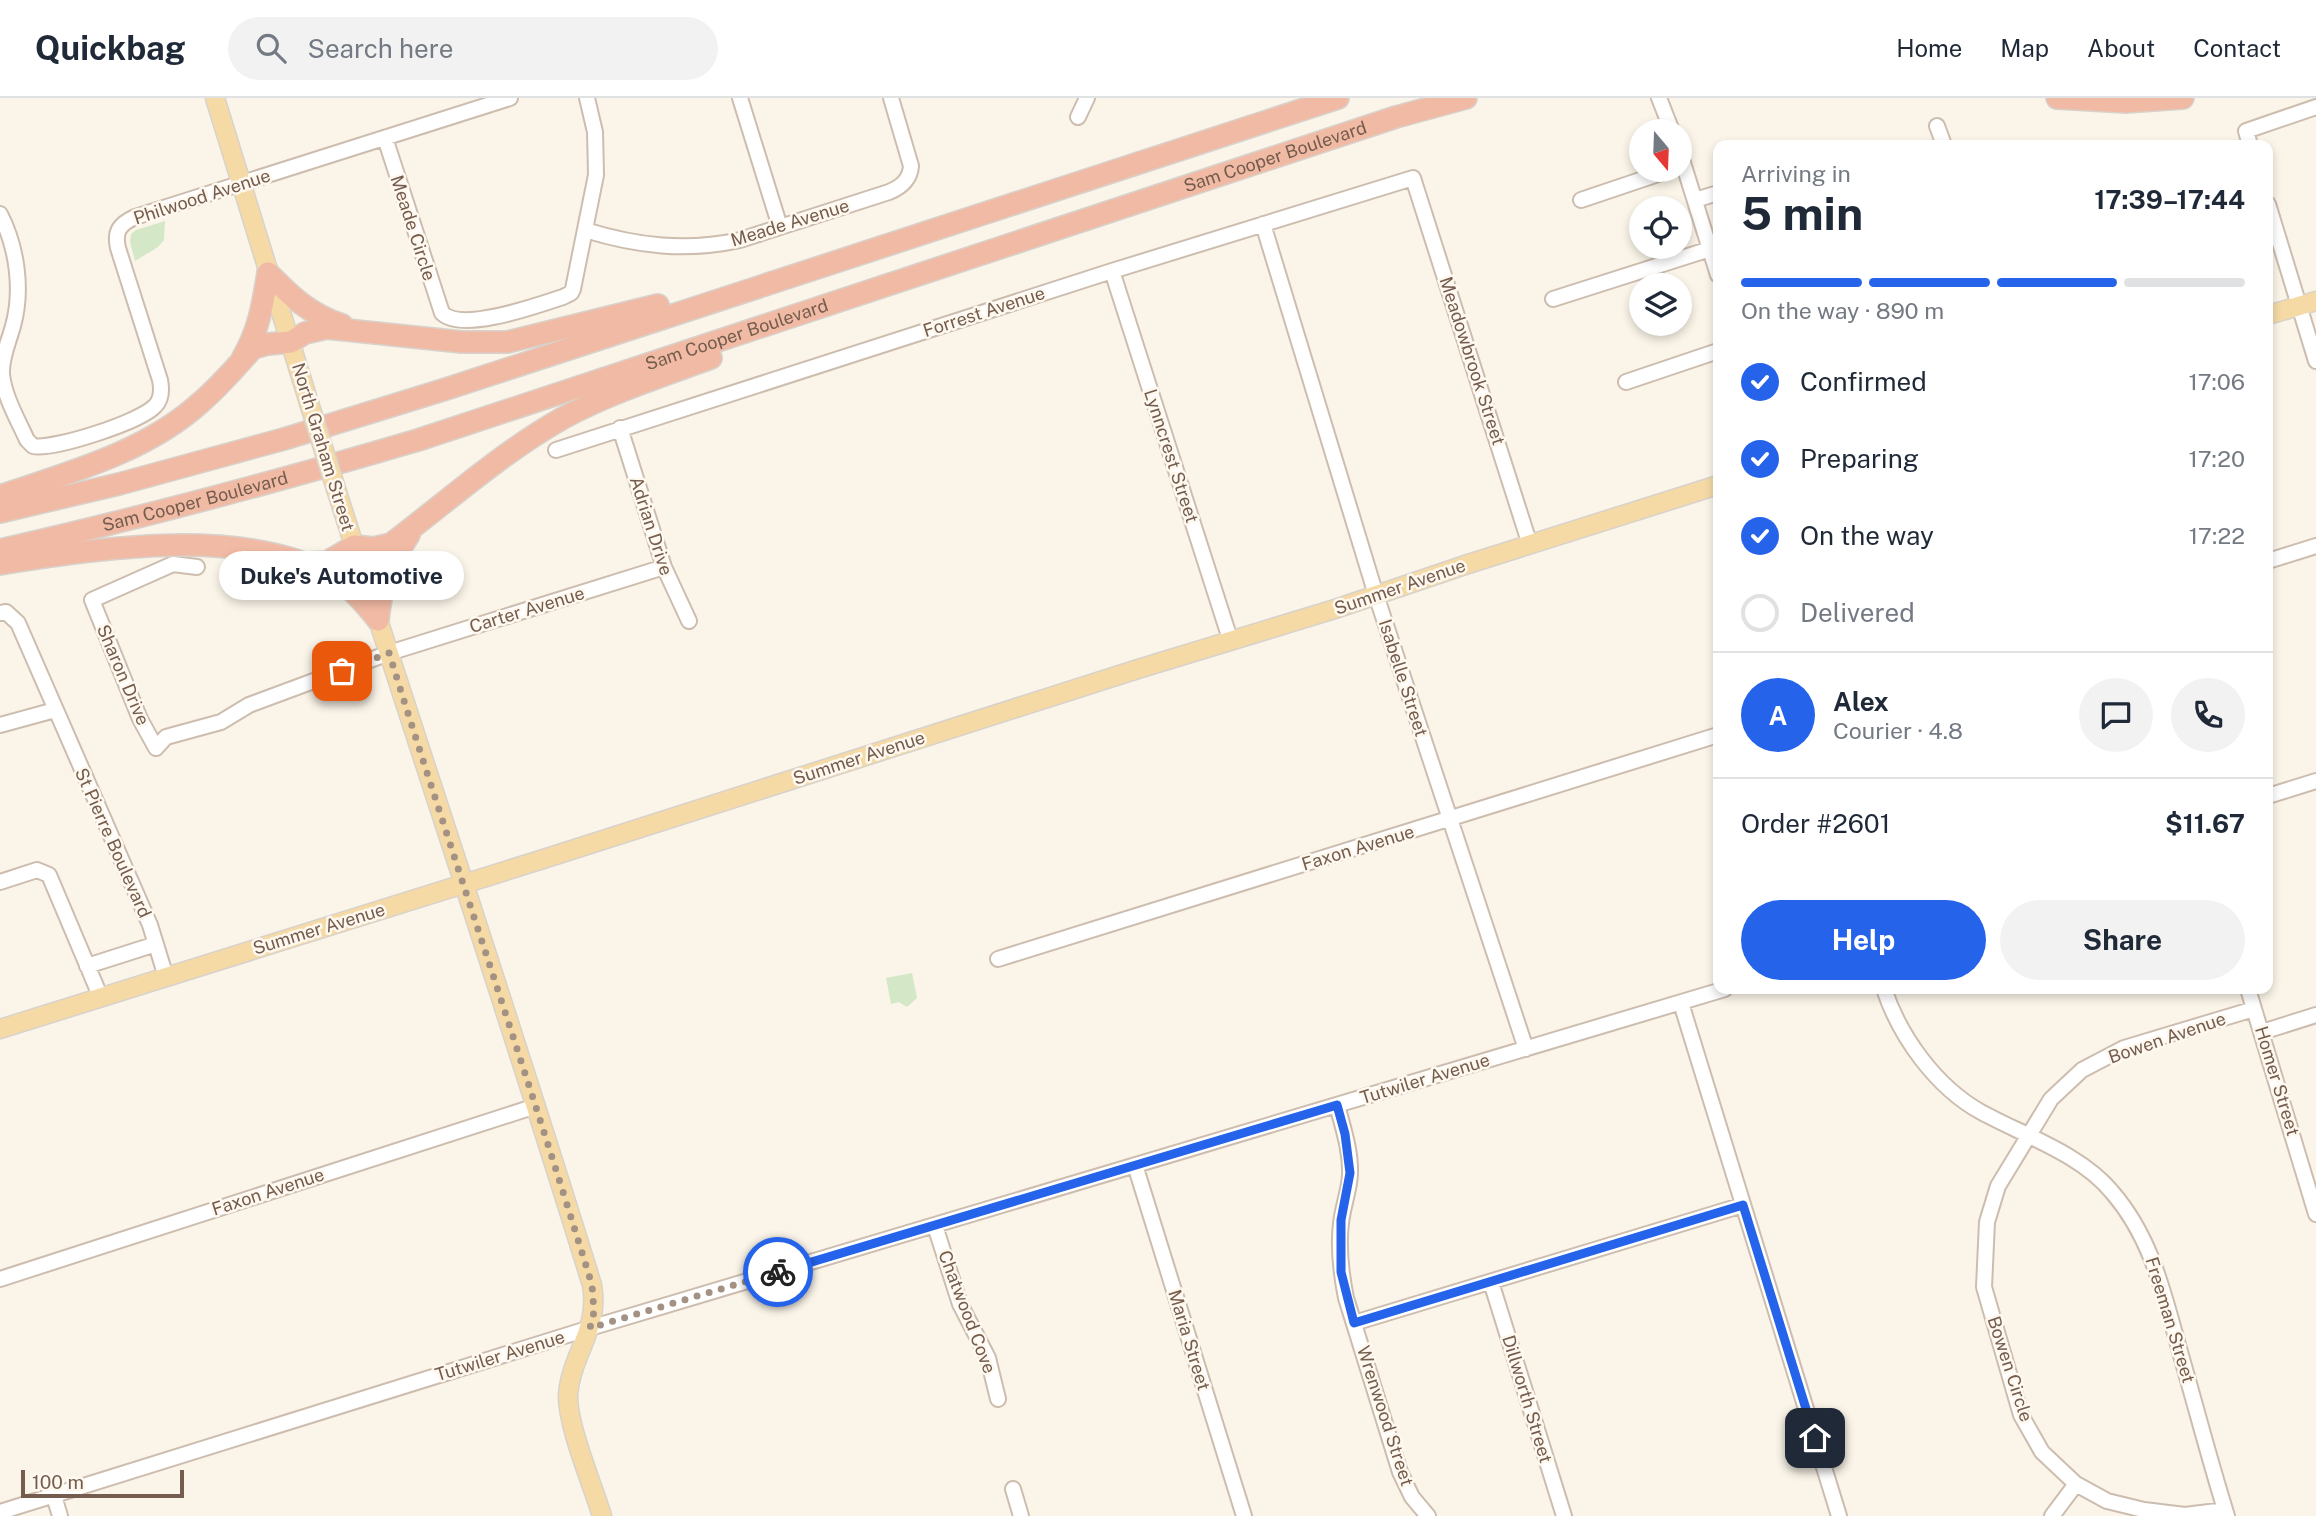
<!DOCTYPE html>
<html lang="en">
<head>
<meta charset="utf-8">
<style>
	:root { --surface:#fff; --page:#f2f2f3; --text:#1f2937; --muted:#747a83; --line:#e0e1e3; --accent:#2563eb }
	body { margin:0; font-family:"Public Sans",sans-serif; background:var(--page); color:var(--text); height:100vh; display:flex; flex-direction:column; font-size:26px; white-space:nowrap }
	* { box-sizing:border-box; margin:0 }
	p { font-size:23px; color:var(--muted) }
	.icon { flex:none; width:38px; height:38px; fill:none; stroke:currentColor; stroke-width:2; stroke-linecap:round; stroke-linejoin:round }
	.map { position:relative; flex:1; overflow:hidden }
	.drawer { position:absolute; left:1713px; top:42px; width:560px; height:854px; display:flex; flex-direction:column; background:var(--surface); border-radius:14px; box-shadow:0 4px 10px #0003 }
	.drawer>* { flex:none }
	.needle { width:46px; rotate:161deg }
	.tools { position:absolute; left:1629px; top:21px; display:grid; gap:14px }
	.tools a { display:grid; place-items:center; width:63px; height:63px; border-radius:50%; background:var(--surface); box-shadow:0 4px 10px #0003; font-size:35px }
	.scale { position:absolute; left:21px; bottom:18px; width:163px; box-sizing:border-box; padding-left:7px; border:4px solid #745d4e; border-top:0; font-size:19px; line-height:24px; white-space:nowrap; color:#745d4e; -webkit-text-stroke:5px #fef8ef; paint-order:stroke }
	.pin { position:absolute; display:grid; place-items:center; width:60px; height:60px; color:#fff; margin:-30px; border-radius:14px; box-shadow:0 4px 10px #0006 }
	.courier { position:absolute; display:grid; place-items:center; width:70px; height:70px; margin:-35px; border:5px solid #2563eb; border-radius:50%; background:#fff; color:#222; box-shadow:0 2px 9px #0007 }
	.bubble { position:absolute; height:49px; border-radius:24px; background:var(--surface); box-shadow:0 4px 10px #0003; font-size:23px; font-weight:700; line-height:49px; text-align:center }
	.head em { font-style:normal; font-weight:700 }
	.head div { display:flex; flex-direction:column-reverse }
	.head { display:flex; align-items:center; justify-content:space-between; height:119px; padding:0 28px }
	h1 { font-size:46px; font-weight:700; line-height:52px }
	.bar { display:grid; grid-template-columns:repeat(4,1fr); gap:10px 7px; align-content:center; height:84px; padding:0 28px }
	.bar i { height:9px; border-radius:5px; background:var(--line) }
	.bar .active { background:var(--accent) }
	.bar p { grid-column:span 4 }
	.line { display:flex; align-items:center; gap:18px; padding:0 28px; border-top:2px solid var(--line) }
	.line div { flex:1 }
	.round { display:grid; place-items:center; flex:none; width:74px; height:74px; border-radius:37px; background:var(--page) }
	ol { padding:0 28px; list-style:none }
	li { display:flex; align-items:center; gap:21px; height:77px }
	li p { margin-inline-start:auto }
	li .icon { padding:7px; border-radius:50%; background:var(--accent); color:#fff; stroke-width:4 }
	li:last-child { color:var(--muted) }
	li i { width:38px; height:38px; border:4px solid var(--line); border-radius:50% }
	.primary-button { display:flex; gap:14px; margin-top:auto; padding:14px 28px }
	.primary-button a { flex:1; height:80px; border-radius:42px; background:var(--accent); color:#fff; font-size:28px; font-weight:700; line-height:80px; text-align:center }
	.primary-button a+a { background:var(--page); color:var(--text) }
	header { display:flex; align-items:center; gap:42px; box-sizing:border-box; height:98px; padding:0 35px; background:var(--surface); border-bottom:2px solid var(--line) }
	header strong { font-size:33px }
	nav { display:flex; gap:38px; margin-inline-start:auto; font-size:24px }
	.search { width:490px; height:63px; background:var(--page); display:flex; align-items:center; gap:18px; box-sizing:border-box; padding:0 24px; border-radius:38px; color:var(--muted); font-size:26px }
	.map>svg:first-child { display:block }
</style>
</head>
<body>
<header>
<strong>Quickbag</strong>
<div class="search"><svg class="icon" aria-label="search" viewBox="0 0 24 24"><circle cx="10" cy="10" r="6"/><path d="M15 15l6 6"/></svg>Search here</div>
<nav><a>Home</a><a>Map</a><a>About</a><a>Contact</a></nav>
</header>
<div class="map">
<svg width="2316" height="1418" viewBox="0 0 2316 1418">
	<rect width="100%" height="100%" fill="#fbf5e9"/>
	<path fill="#d4e8c7" d="M165 123 164 142 158 149 135 163 130 144 131 136 136 132Z
		M912 875 917 900 907 909 899 904 891 906 886 880Z"/>
	<g fill="none" stroke-linecap="round" stroke-linejoin="round">
		<g stroke="#cdbdaf" stroke-width="18">
			<path id="minor" d="M740 0 780 129
				M1659 0 1672 33
				M1078 19 1087 0
				M1937 28 1944 47
				M385 40 442 215C462 235 538 207 563 199L571 195 573 191 596 77 595 34 587 0
				M2250 47 2246 33 2316 9
				M1680 55 1718 177
				M1581 102 1670 72
				M1695 102 1718 95
				M2268 106 2316 263
				M0 116C17 149 23 192 13 228 9 243 1 260 2 276 4 298 18 322 27 342L33 348C54 352 140 324 155 308 162 301 162 292 160 282L118 150C114 133 120 126 135 119L510 0
				M1263 126 1376 497 1526 951
				M585 132C637 148 686 154 740 142L889 94C901 89 910 82 911 68L891 0
				M1112 173 1231 544
				M1553 201 1710 151
				M1626 284 1718 253
				M620 330 664 469 689 523
				M556 352 1112 173 1413 80 1530 447
				M2268 463 2316 448
				M197 469 173 466 92 502 140 621 156 650 166 639 221 624 249 607 389 555 664 469
				M0 515 6 514 18 525 150 827 166 879
				M0 627 55 612
				M2268 698 2316 683
				M0 784 37 772 49 777 101 900
				M998 861 1718 637
				M87 868 156 846
				M1884 891C1900 939 1936 989 1981 1014 2023 1037 2081 1056 2112 1094 2152 1140 2164 1197 2180 1254 2196 1309 2210 1364 2227 1418
				M2248 891 2316 1116
				M1681 905 1839 1418
				M2262 934 2316 917
				M1337 1007C1343 1030 1351 1053 1350 1077 1349 1093 1343 1108 1341 1125 1338 1150 1341 1175 1346 1200L1400 1374 1412 1399 1428 1418
				M1135 1067 1244 1418
				M935 1128 960 1206 988 1260 998 1301
				M0 1181 536 1008
				M1491 1184 1564 1418
				M1354 1225 1743 1107
				M1013 1391 1021 1418
				M54 1398 60 1418
				M2225 1412 2185 1417 2144 1412 2107 1403 2076 1386 2042 1354 2021 1317 1984 1189 1987 1124 1998 1088 2051 1001 2082 972 2124 950 2254 911
				M0 1414 590 1230 1725 891
				M2052 1418 2076 1386"/>
		</g>
		<g stroke="#d8d2cd" stroke-width="21">
			<path id="major" d="M215 0 309 305
				M2268 217 2316 203
				M337 394C421 658 510 921 592 1187 600 1232 571 1256 568 1297 567 1327 593 1388 602 1418
				M0 931 537 763 1138 571 1335 511 1468 466 1718 387"/>
		</g>
		<g stroke="#d8d2cd" stroke-width="24">
			<g id="highway">
				<path d="M2057 0 2126 4 2183 0"/>
				<path d="M268 175C292 199 309 216 342 227"/>
				<path d="M243 259C259 232 263 205 268 175"/>
				<path d="M0 398C68 375 146 354 200 305 219 289 236 269 253 250L268 246 291 244 305 235 327 230 462 244H507L658 207"/>
				<path d="M0 414 119 386 284 341 446 291 1338 0"/>
				<path id="s1" d="M0 452C141 420 279 383 418 342L1396 19 1466 0"/>
				<path d="M306 465 327 464 354 448 374 450 391 446C448 403 501 355 563 320 609 295 662 278 711 260"/>
				<path d="M0 466C95 450 246 428 332 478 351 489 364 505 378 522"/>
				<path d="M378 522C382 485 388 469 409 437"/>
			</g>
		</g>
		<use href="#minor" stroke="#fff" stroke-width="14"/>
		<use href="#major" stroke="#f5daa6" stroke-width="18"/>
		<use href="#highway" stroke="#f1baa4" stroke-width="21"/>
		<g stroke="#d8d2cd" stroke-width="21" stroke-linecap="butt">
			<path id="major-bridge" d="M309 305 337 394"/>
		</g>
		<use href="#major-bridge" stroke="#f5daa6" stroke-width="18"/>
	</g>
	<g fill="none" stroke-linecap="round" stroke-linejoin="round">
		<path stroke="#a39284" stroke-width="7" stroke-dasharray="0 12.6" d="M342 573 389 555C455 766 527 975 592 1187L594 1214 590 1230 778 1174"/>
		<path stroke="#2563eb" stroke-width="9" d="M778 1174 1337 1007 1345 1036 1350 1075 1341 1122V1174L1354 1225 1743 1107 1815 1340"/>
	</g>
	<g text-anchor="middle" stroke-width="5" stroke-linejoin="round" paint-order="stroke">
		<g font-size="18" fill="#745d4e" stroke="#fef8ef">
			<text dy="6" stroke="none"><textPath href="#s1" startOffset="1335">Sam Cooper Boulevard</textPath></text>
			<text transform="translate(202 99) rotate(-18)" y="6">Philwood Avenue</text>
			<text transform="translate(790 125) rotate(-17)" y="6">Meade Avenue</text>
			<text transform="translate(413 130) rotate(72)" y="6">Meade Circle</text>
			<text transform="translate(984 214) rotate(-18)" y="6">Forrest Avenue</text>
			<text dy="6" stroke="none"><textPath href="#s1" startOffset="768">Sam Cooper Boulevard</textPath></text>
			<text transform="translate(1472 263) rotate(72)" y="6">Meadowbrook Street</text>
			<text transform="translate(323 349) rotate(73)" y="6">North Graham Street</text>
			<text transform="translate(1171 358) rotate(72)" y="6">Lynncrest Street</text>
			<text dy="6" stroke="none"><textPath href="#s1" startOffset="201">Sam Cooper Boulevard</textPath></text>
			<text transform="translate(651 428) rotate(72)" y="6">Adrian Drive</text>
			<text transform="translate(1400 489) rotate(-19)" y="6">Summer Avenue</text>
			<text transform="translate(527 512) rotate(-17)" y="6">Carter Avenue</text>
			<text transform="translate(123 577) rotate(67)" y="6">Sharon Drive</text>
			<text transform="translate(1403 580) rotate(72)" y="6">Isabelle Street</text>
			<text transform="translate(859 660) rotate(-18)" y="6">Summer Avenue</text>
			<text transform="translate(113 745) rotate(66)" y="6">St Pierre Boulevard</text>
			<text transform="translate(1358 750) rotate(-17)" y="6">Faxon Avenue</text>
			<text transform="translate(319 831) rotate(-17)" y="6">Summer Avenue</text>
			<text transform="translate(2167 940) rotate(-19)" y="6">Bowen Avenue</text>
			<text transform="translate(1425 981) rotate(-17)" y="6">Tutwiler Avenue</text>
			<text transform="translate(2277 983) rotate(73)" y="6">Homer Street</text>
			<text transform="translate(268 1094) rotate(-18)" y="6">Faxon Avenue</text>
			<text transform="translate(967 1214) rotate(69)" y="6">Chatwood Cove</text>
			<text transform="translate(2170 1222) rotate(73)" y="6">Freeman Street</text>
			<text transform="translate(1189 1242) rotate(73)" y="6">Maria Street</text>
			<text transform="translate(500 1258) rotate(-17)" y="6">Tutwiler Avenue</text>
			<text transform="translate(2010 1271) rotate(72)" y="6">Bowen Circle</text>
			<text transform="translate(1527 1301) rotate(73)" y="6">Dillworth Street</text>
			<text transform="translate(1385 1318) rotate(72)" y="6">Wrenwood Street</text>
		</g>
	</g>
</svg>
<div class="tools">
<a><svg class="needle" viewBox="-14 -14 28 28"><path d="M0-13l5 13h-10z" fill="#e53935"/><path d="M0 13l5-13h-10z" fill="#747a83"/></svg></a>
<a><svg class="icon" aria-label="locate" viewBox="0 0 24 24"><circle cx="12" cy="12" r="6"/><path d="M12 2v4M12 18v4M2 12h4M18 12h4"/></svg></a>
<a><svg class="icon" aria-label="layers" viewBox="0 0 24 24"><path d="M12 4l9 5-9 5-9-5zM3 14l9 5 9-5"/></svg></a>
</div>
<div class="scale">100 m</div>
<div class="pin" style="left:342px;top:573px;background:#ea580c"><svg class="icon" aria-label="bag" viewBox="0 0 24 24"><path d="M5 8h14l-1 12H6zM9 8a3 3 0 0 1 6 0"/></svg></div>
<div class="pin" style="left:1815px;top:1340px;background:#1f2937"><svg class="icon" aria-label="home" viewBox="0 0 24 24"><path d="M3 11l9-7 9 7M6 9v11h12V9"/></svg></div>
<div class="courier" style="left:778px;top:1174px"><svg class="icon" aria-label="bike" viewBox="0 0 24 24"><circle cx="6" cy="16" r="4"/><circle cx="18" cy="16" r="4"/><path d="M6 16l4-8h5l3 8M10 8l3 8H6M13 5h3"/></svg></div>
<div class="bubble" style="left:219px;top:453px;width:245px">Duke's Automotive</div>
<section class="drawer">
<div class="head"><div><h1>5 min</h1><p>Arriving in</p></div><em>17:39–17:44</em></div>
<div class="bar"><i class="active"></i><i class="active"></i><i class="active"></i><i></i><p>On the way · 890 m</p></div>
<ol>
<li><svg class="icon" aria-label="check" viewBox="0 0 24 24"><path d="M5 12l5 5 9-10"/></svg>Confirmed<p>17:06</p></li>
<li><svg class="icon" aria-label="check" viewBox="0 0 24 24"><path d="M5 12l5 5 9-10"/></svg>Preparing<p>17:20</p></li>
<li><svg class="icon" aria-label="check" viewBox="0 0 24 24"><path d="M5 12l5 5 9-10"/></svg>On the way<p>17:22</p></li>
<li><i></i>Delivered</li>
</ol>
<div class="line" style="height:126px"><b class="round" style="background:var(--accent);color:#fff">A</b><div><b>Alex</b><p>Courier · 4.8</p></div><a class="round"><svg class="icon" aria-label="chat" viewBox="0 0 24 24"><path d="M4 5h16v11H9l-5 4z"/></svg></a><a class="round"><svg class="icon" aria-label="phone" viewBox="0 0 24 24"><path d="M5 4h4l2 5-3 2q2 4 5 5l2-3 5 2v4C11 20 4 13 5 4z"/></svg></a></div>
<div class="line" style="height:91px"><div>Order #2601</div><b>$11.67</b></div>
<div class="primary-button"><a>Help</a><a>Share</a></div>
</section>
</div>
</body>
</html>
